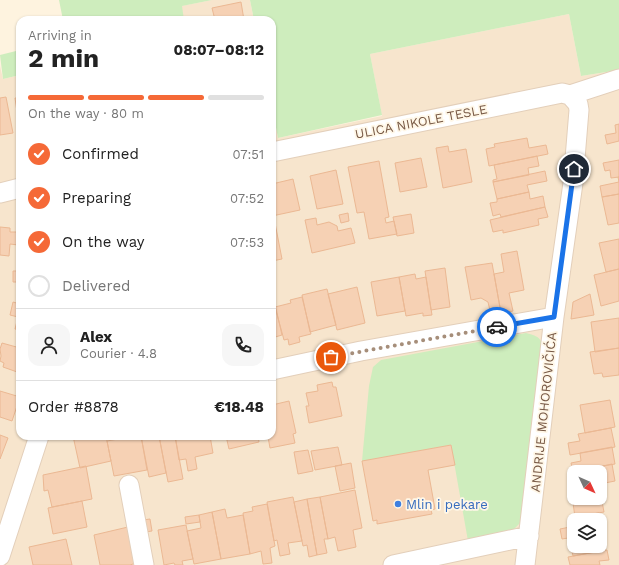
<!DOCTYPE html>
<html lang="en">
<head>
<meta charset="utf-8">
<style>
	:root { --surface:#fff; --page:#f6f6f6; --text:#222; --muted:#767676; --line:#e0e0e0; --accent:#f56937 }
	body { margin:0; font-family:"Work Sans",sans-serif; background:var(--page); color:var(--text); height:100vh; display:flex; flex-direction:column; font-size:15px; white-space:nowrap }
	* { box-sizing:border-box; margin:0 }
	p { font-size:13px; color:var(--muted) }
	.icon { flex:none; width:22px; height:22px; fill:none; stroke:currentColor; stroke-width:2; stroke-linecap:round; stroke-linejoin:round }
	.map { position:relative; flex:1; overflow:hidden }
	.side { position:absolute; left:16px; top:16px; width:260px; height:424px; display:flex; flex-direction:column; background:var(--surface); border-radius:12px; box-shadow:0 1px 3px #0004 }
	.side>* { flex:none }
	.needle { width:26px; rotate:134deg }
	.tools { position:absolute; left:567px; top:465px; display:grid; gap:8px }
	.tools a { display:grid; place-items:center; width:40px; height:40px; border-radius:8px; background:var(--surface); box-shadow:0 1px 3px #0004; font-size:20px }
	.pin { position:absolute; display:grid; place-items:center; width:34px; height:34px; color:#fff; margin:-17px; border:2px solid #fff; border-radius:50%; box-shadow:0 1px 4px #0007 }
	.courier { position:absolute; display:grid; place-items:center; width:40px; height:40px; margin:-20px; border:3px solid #1a73e8; border-radius:50%; background:#fff; color:#222; box-shadow:0 1px 5px #0007 }
	.overview em { font-style:normal; font-weight:700 }
	.overview div { display:flex; flex-direction:column-reverse }
	.overview { display:flex; align-items:center; justify-content:space-between; height:68px; padding:0 12px }
	h1 { font-size:26px; font-weight:700; line-height:30px }
	.bar { display:grid; grid-template-columns:repeat(4,1fr); gap:6px 4px; align-content:center; height:48px; padding:0 12px }
	.bar i { height:5px; border-radius:3px; background:var(--line) }
	.bar .current { background:var(--accent) }
	.bar p { grid-column:span 4 }
	.line { display:flex; align-items:center; gap:10px; padding:0 12px; border-top:1px solid var(--line) }
	.line div { flex:1 }
	.round { display:grid; place-items:center; flex:none; width:42px; height:42px; border-radius:12px; background:var(--page) }
	ol { padding:0 12px; list-style:none }
	li { display:flex; align-items:center; gap:12px; height:44px }
	li p { margin-inline-start:auto }
	li .icon { padding:4px; border-radius:50%; background:var(--accent); color:#fff; stroke-width:4 }
	li:last-child { color:var(--muted) }
	li i { width:22px; height:22px; border:2px solid var(--line); border-radius:50% }
	.map>svg:first-child { display:block }
</style>
</head>
<body>
<div class="map">
<svg width="619" height="565" viewBox="0 0 619 565">
	<rect width="100%" height="100%" fill="#fef3df"/>
	<path fill="#f7e5cd" fill-rule="evenodd" d="M212 0H250L254 20H184L181 6Z
		M569 14 581 76 619 70V565H0V66L3 79 20 75V436H272V107L278 138 382 116 370 54ZM574 472H600V498H574ZM574 520H600V546H574Z"/>
	<path fill="#ceedbd" d="M59 0H212L182 6 184 20H63Z
		M250 0H619V70L581 76 569 14 370 54 382 115 278 138 272 107V20H254Z
		M20 50V75L3 79 0 55Z
		M526 333C534 335 539 336 542 343L522 521 510 533 468 541 451 445 362 461 369 386 373 367 381 360Z"/>
	<path fill="#f6d1b4" stroke="#ebb893" d="M241 2 244 20H215L212 8Z
		M6 97 13 133 0 135V98Z
		M15 98H20V133Z
		M619 124V141L607 144 605 135 616 133 615 125Z
		M527 138 529 148 546 145 548 154 489 166 486 149 495 147 494 144Z
		M448 146 449 152 466 149 472 182 443 188 436 148Z
		M537 156 539 166 528 168 529 175 493 182V180L497 179 494 165Z
		M421 158 427 187 400 192 395 163Z
		M619 160V177L611 178 610 170 605 171 603 163Z
		M379 161 389 217 385 218 386 223 394 221 397 234 369 239 364 212 357 213 348 167Z
		M336 170 343 204 317 209 310 176Z
		M545 171 547 181 527 185 529 192 497 199 493 182Z
		M618 177H619V194L602 197 600 186 619 182Z
		M293 179 300 210 272 216V184Z
		M529 192 530 199 543 196 545 207 501 217 500 214 493 216 490 203 497 202V199Z
		M619 194V223L608 225 602 197Z
		M545 207 548 217 538 219 539 225 503 233V230L493 232 490 220Z
		M348 213 349 221 341 223 339 215Z
		M411 214 414 233 397 236 393 217Z
		M316 218 317 225 329 222 337 226 338 231 351 228 355 243 312 253 305 220Z
		M275 223 282 259 272 261V224Z
		M0 227 10 228V232H18V245L10 244 9 256 0 255Z
		M619 239V269L606 272 599 243Z
		M517 251 524 290 509 293 513 311 501 313 494 274 504 272 501 254Z
		M492 263 501 313 491 315 488 302 481 298 471 300 465 267Z
		M445 268 450 307 431 310 425 271Z
		M619 269V301L601 306 594 275Z
		M13 271H20V282H13Z
		M415 274 416 279 426 277 432 315 423 316V313L406 316 399 277Z
		M399 277 405 311 377 316 371 282Z
		M357 287 365 323 337 330 328 294Z
		M327 289 336 325 310 332 302 295Z
		M590 294 594 315 571 319 573 302Z
		M302 297 311 334 299 337 300 342 289 345 288 339 284 340 275 307 291 303 290 300Z
		M274 300 282 335 272 338V301Z
		M13 302 20 304V330L15 329 18 317 10 315Z
		M619 318V348L595 352 591 322Z
		M2 343 20 348V373L3 367 4 363 0 361 1 356 0 349Z
		M619 348V375L603 377 602 373 594 374 590 352Z
		M332 382 333 387H336L342 416 309 423 306 406H309L306 393 318 391 317 385Z
		M0 391 20 397 12 421 0 417Z
		M610 400 615 427 585 433 580 405Z
		M289 401 296 433 293 434 295 443 270 448 268 437 264 438 263 436H272V405Z
		M611 428 615 447 570 455 568 443 580 441 578 434Z
		M0 435 8 438 0 459Z
		M73 436H106L111 461 80 468Z
		M134 436H141L147 470 114 476 107 441Z
		M141 436H159L166 473 149 477Z
		M159 436H175L183 479 168 482Z
		M175 436H210L213 453 195 457 197 469 188 471 186 459 179 460Z
		M226 436H258L259 442 229 449Z
		M451 445 455 465 428 470 435 509 431 510 432 514 377 524V520L373 521 362 461Z
		M338 447 342 465 315 470 311 451Z
		M612 447 615 464 573 471 571 463 581 461 580 453Z
		M308 450 313 471 298 474 294 452Z
		M351 463 355 488 340 491 335 466Z
		M612 464 615 481 600 484V472H575Z
		M86 466 92 499 52 507 48 490 44 491 43 475Z
		M574 488V498H600V491L604 512 575 517 571 489Z
		M355 490 362 528 353 530 356 547 338 551 335 537 328 539 320 497Z
		M293 497 302 541 288 543 290 554 280 556 277 540 274 541 267 502Z
		M320 497 328 539H324L327 553 317 555 307 499Z
		M307 499 317 555 309 557 307 545 303 546 294 502Z
		M82 501 87 527 53 534 48 508Z
		M267 504 275 546 270 548 272 563 263 564 261 551 250 554 243 513 253 511 252 507Z
		M225 509 227 518 243 515 250 554 221 559 212 512Z
		M212 512 221 559 194 564 187 531 201 528 199 515Z
		M599 513 602 532 600 533V520H574V537L562 539 560 529 570 527 569 518Z
		M199 515 200 522 186 524 185 517Z
		M150 519 152 531 145 532 143 520Z
		M186 525 193 559 182 561 183 565H175L174 563 164 565 158 530Z
		M128 527 136 563 130 565H100L94 535Z
		M602 532 605 550 573 556 569 538 574 537V546H600V533Z
		M66 539 72 565H33L29 547Z
		M607 550 609 560 599 561 600 565H570L568 557Z"/>
	<g fill="none" stroke-linecap="round" stroke-linejoin="round">
		<g stroke="#e3cfba" stroke-width="21">
			<path id="minor" d="M570 95 619 79
				M272 152 562 93 570 95
				M0 193 20 188
				M272 370 361 351 554 317
				M129 485 144 565
				M0 556 39 436
				M393 565 529 536
				M525 565 554 317 573 183 579 110 578 104 570 95"/>
		</g>
		<use href="#minor" stroke="#fff" stroke-width="19"/>
	</g>
	<g fill="none" stroke-linecap="round" stroke-linejoin="round">
		<path stroke="#a68e7a" stroke-width="4" stroke-dasharray="0 7.2" d="M331 357 497 327"/>
		<path stroke="#1a73e8" stroke-width="5" d="M497 327 554 317 574 169"/>
	</g>
	<circle fill="#3f7fe0" stroke="#fff7e7" stroke-width="1.5" cx="398" cy="504" r="4"/>
	<g text-anchor="middle" stroke-width="3.5" stroke-linejoin="round" paint-order="stroke">
		<g font-size="13" fill="#775844" stroke="#fff7e7">
			<text transform="translate(421 121) rotate(-11)" y="5">ULICA NIKOLE TESLE</text>
			<text transform="translate(543 412) rotate(-84)" y="5">ANDRIJE MOHOROVIČIĆA</text>
		</g>
		<g font-size="13" fill="#366cbe" stroke="#fff7e7" text-anchor="start">
			<text x="406" y="509">Mlin i pekare</text>
		</g>
	</g>
</svg>
<div class="tools">
<a><svg class="needle" viewBox="-14 -14 28 28"><path d="M0-13l5 13h-10z" fill="#e53935"/><path d="M0 13l5-13h-10z" fill="#767676"/></svg></a>
<a><svg class="icon" aria-label="layers" viewBox="0 0 24 24"><path d="M12 4l9 5-9 5-9-5zM3 14l9 5 9-5"/></svg></a>
</div>
<div class="pin" style="left:331px;top:357px;background:#ea580c"><svg class="icon" aria-label="bag" viewBox="0 0 24 24"><path d="M5 8h14l-1 12H6zM9 8a3 3 0 0 1 6 0"/></svg></div>
<div class="pin" style="left:574px;top:169px;background:#1f2937"><svg class="icon" aria-label="home" viewBox="0 0 24 24"><path d="M3 11l9-7 9 7M6 9v11h12V9"/></svg></div>
<div class="courier" style="left:497px;top:327px"><svg class="icon" aria-label="car" viewBox="0 0 24 24"><path d="M5 17H2v-5l4-1 3-4h7l3 4 3 1v5h-3M9 17h6M6 11h13"/><circle cx="7" cy="17" r="2"/><circle cx="17" cy="17" r="2"/></svg></div>
<section class="side">
<div class="overview"><div><h1>2 min</h1><p>Arriving in</p></div><em>08:07–08:12</em></div>
<div class="bar"><i class="current"></i><i class="current"></i><i class="current"></i><i></i><p>On the way · 80 m</p></div>
<ol>
<li><svg class="icon" aria-label="check" viewBox="0 0 24 24"><path d="M5 12l5 5 9-10"/></svg>Confirmed<p>07:51</p></li>
<li><svg class="icon" aria-label="check" viewBox="0 0 24 24"><path d="M5 12l5 5 9-10"/></svg>Preparing<p>07:52</p></li>
<li><svg class="icon" aria-label="check" viewBox="0 0 24 24"><path d="M5 12l5 5 9-10"/></svg>On the way<p>07:53</p></li>
<li><i></i>Delivered</li>
</ol>
<div class="line" style="height:72px"><a class="round"><svg class="icon" aria-label="person" viewBox="0 0 24 24"><circle cx="12" cy="8" r="4"/><path d="M4 21q1-7 8-7t8 7"/></svg></a><div><b>Alex</b><p>Courier · 4.8</p></div><a class="round"><svg class="icon" aria-label="phone" viewBox="0 0 24 24"><path d="M5 4h4l2 5-3 2q2 4 5 5l2-3 5 2v4C11 20 4 13 5 4z"/></svg></a></div>
<div class="line" style="height:52px"><div>Order #8878</div><b>€18.48</b></div>
</section>
</div>
</body>
</html>
